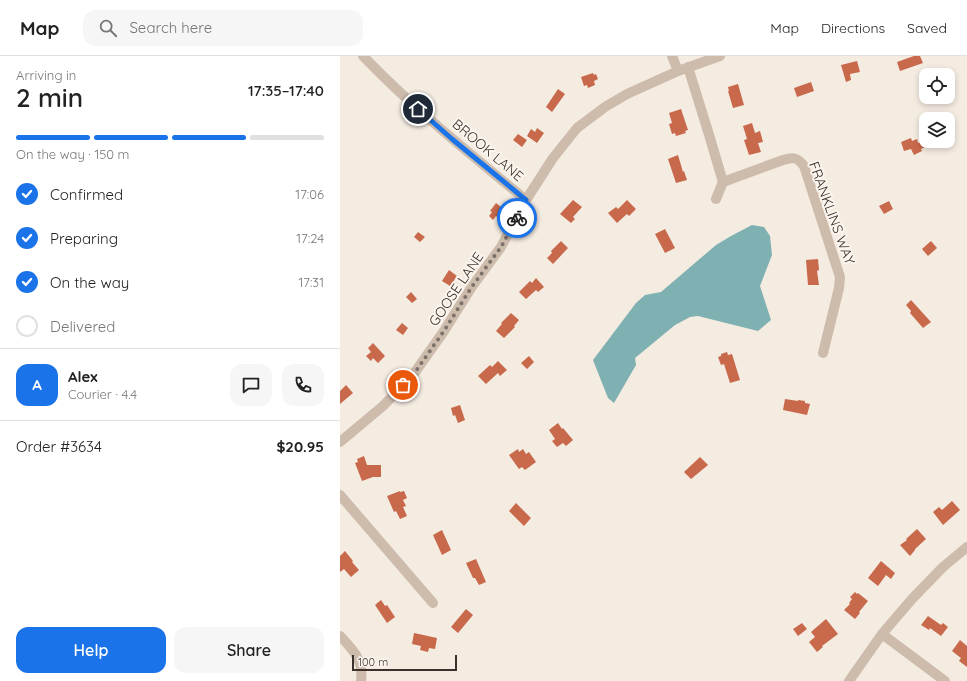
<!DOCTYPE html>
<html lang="en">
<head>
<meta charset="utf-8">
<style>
	:root { --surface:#fff; --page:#f6f6f6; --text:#222; --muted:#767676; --line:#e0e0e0; --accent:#1a73e8 }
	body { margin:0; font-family:Quicksand,sans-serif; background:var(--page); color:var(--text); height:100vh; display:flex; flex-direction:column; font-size:15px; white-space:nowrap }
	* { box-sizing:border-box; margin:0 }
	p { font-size:13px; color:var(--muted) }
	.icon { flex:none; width:22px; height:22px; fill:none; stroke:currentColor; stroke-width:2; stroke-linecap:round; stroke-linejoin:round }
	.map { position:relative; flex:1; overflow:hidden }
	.drawer { display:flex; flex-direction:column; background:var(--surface); width:340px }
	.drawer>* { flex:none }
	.fabs { position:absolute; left:579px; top:12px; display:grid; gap:8px }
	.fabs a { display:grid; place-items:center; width:36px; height:36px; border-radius:8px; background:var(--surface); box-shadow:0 2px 6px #0003; font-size:20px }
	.scale { position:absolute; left:12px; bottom:10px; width:105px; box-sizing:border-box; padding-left:4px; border:2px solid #3b302b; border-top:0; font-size:11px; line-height:14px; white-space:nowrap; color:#3b302b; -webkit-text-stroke:3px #fbf5ee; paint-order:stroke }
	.pin { position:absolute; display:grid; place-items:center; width:34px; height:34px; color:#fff; margin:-17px; border:2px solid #fff; border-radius:50%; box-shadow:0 1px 4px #0007 }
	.courier { position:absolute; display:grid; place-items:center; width:40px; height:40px; margin:-20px; border:3px solid #1a73e8; border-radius:50%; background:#fff; color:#222; box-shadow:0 1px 5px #0007 }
	.head em { font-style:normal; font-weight:600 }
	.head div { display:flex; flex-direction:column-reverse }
	.head { display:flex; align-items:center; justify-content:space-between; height:68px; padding:0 16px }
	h1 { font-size:26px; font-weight:600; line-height:30px }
	.bar { display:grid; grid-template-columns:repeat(4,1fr); gap:6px 4px; align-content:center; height:48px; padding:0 16px }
	.bar i { height:5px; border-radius:3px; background:var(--line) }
	.bar .selected { background:var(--accent) }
	.bar p { grid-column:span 4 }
	.line { display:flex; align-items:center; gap:10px; padding:0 16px; border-top:1px solid var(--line) }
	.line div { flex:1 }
	.round { display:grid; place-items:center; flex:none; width:42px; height:42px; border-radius:12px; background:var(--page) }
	ol { padding:0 16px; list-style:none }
	li { display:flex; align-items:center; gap:12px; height:44px }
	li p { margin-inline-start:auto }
	li .icon { padding:4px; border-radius:50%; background:var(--accent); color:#fff; stroke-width:4 }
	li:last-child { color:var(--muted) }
	li i { width:22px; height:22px; border:2px solid var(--line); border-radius:50% }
	.cta { display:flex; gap:8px; margin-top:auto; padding:8px 16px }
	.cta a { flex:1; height:46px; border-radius:12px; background:var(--accent); color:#fff; font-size:16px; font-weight:600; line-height:46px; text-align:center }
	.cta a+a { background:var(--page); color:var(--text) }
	header { display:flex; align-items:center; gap:24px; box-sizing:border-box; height:56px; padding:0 20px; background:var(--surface); border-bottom:1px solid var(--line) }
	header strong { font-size:19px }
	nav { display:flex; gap:22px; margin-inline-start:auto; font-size:14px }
	.search { width:280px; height:36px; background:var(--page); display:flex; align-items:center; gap:10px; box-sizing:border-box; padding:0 14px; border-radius:12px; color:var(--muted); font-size:15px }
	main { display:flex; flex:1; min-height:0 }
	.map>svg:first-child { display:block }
</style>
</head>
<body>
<header>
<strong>Map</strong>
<div class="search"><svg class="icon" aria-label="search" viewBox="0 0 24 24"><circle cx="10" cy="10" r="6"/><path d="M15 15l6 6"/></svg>Search here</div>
<nav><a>Map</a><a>Directions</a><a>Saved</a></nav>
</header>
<main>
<section class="drawer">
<div class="head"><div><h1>2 min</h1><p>Arriving in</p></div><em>17:35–17:40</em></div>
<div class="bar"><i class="selected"></i><i class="selected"></i><i class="selected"></i><i></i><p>On the way · 150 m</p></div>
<ol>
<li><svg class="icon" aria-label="check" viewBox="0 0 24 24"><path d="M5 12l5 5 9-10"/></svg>Confirmed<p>17:06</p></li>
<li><svg class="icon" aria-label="check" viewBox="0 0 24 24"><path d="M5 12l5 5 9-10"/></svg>Preparing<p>17:24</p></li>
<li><svg class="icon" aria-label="check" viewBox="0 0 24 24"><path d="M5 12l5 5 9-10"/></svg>On the way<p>17:31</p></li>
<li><i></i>Delivered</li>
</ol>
<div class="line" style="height:72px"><b class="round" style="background:var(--accent);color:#fff">A</b><div><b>Alex</b><p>Courier · 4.4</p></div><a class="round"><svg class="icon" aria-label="chat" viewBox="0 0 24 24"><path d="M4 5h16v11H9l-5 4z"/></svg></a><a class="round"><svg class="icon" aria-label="phone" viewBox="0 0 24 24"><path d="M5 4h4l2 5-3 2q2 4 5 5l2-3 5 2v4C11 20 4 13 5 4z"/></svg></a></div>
<div class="line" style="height:52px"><div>Order #3634</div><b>$20.95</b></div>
<div class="cta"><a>Help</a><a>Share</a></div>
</section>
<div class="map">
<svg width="627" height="625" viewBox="0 0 627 625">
	<rect width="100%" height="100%" fill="#f4ebe1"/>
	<path fill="#7fb0b2" d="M412 169 424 171 430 180 432 199 420 230 431 264 418 275 358 260 350 261 335 269 295 302 296 309 274 347 268 342 253 304 296 247 305 239 321 236 376 189 391 180Z"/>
	<path fill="#c8694b" d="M574 0H580L583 7 560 15 557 6Z
		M517 5 520 16 510 18 511 24 506 26 501 9Z
		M253 17 254 19 256 18 258 23 254 25 255 29 248 32 247 29 244 30 241 21Z
		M471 26 474 35 457 41 454 32Z
		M398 28 404 49 393 52 388 35H389L388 31Z
		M218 33 225 38 212 56 206 51Z
		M341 53 348 74 345 75 346 77 336 80 335 77 332 78 329 68 332 67 329 57Z
		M412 67 415 77 420 75 423 86 418 87 421 96 409 99 404 84 407 83 403 70Z
		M197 72 204 77 197 87 187 80 191 73 195 76Z
		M178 78 187 84 182 91 173 84Z
		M571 82 572 85 577 83 578 87 583 85 586 91 581 93 582 95 574 99 571 93 564 95 561 86Z
		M338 99 343 116 344 115 347 124 336 127 328 103Z
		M233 144 242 151 233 161 235 163 231 167 220 158Z
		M287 144 296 153 289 160 287 158 277 167 268 157 276 151 278 153Z
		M549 145 553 153 544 158 539 150Z
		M156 147 166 155 160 163 156 160 153 164 149 160 152 156 150 155Z
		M325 173 335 192 325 197 315 178Z
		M78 176 85 181 80 186 74 181Z
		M221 185 228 192 213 208 207 202 212 197 211 195Z
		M591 185 597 192 588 200 582 193Z
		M478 203 479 214 477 215 479 229H468L466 204Z
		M109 214 117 220 110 230 102 225Z
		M196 222 204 231 198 236 196 234 186 243 179 236 190 225 192 227Z
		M71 236 77 243 72 247 66 241Z
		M571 244 591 266 583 272 570 257 571 255 566 249Z
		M171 257 179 264 174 270 175 271 164 282 156 275 162 268 161 267Z
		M62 267 68 272 63 279 56 274Z
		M33 287 45 300 38 307 33 302 31 305 26 300 31 296 28 292Z
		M387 296 388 299 392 298 400 324 390 327 384 308 381 309 378 301 381 300V298Z
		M189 300 194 306 187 313 181 307Z
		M158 305 167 314 160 320 158 317 146 328 138 320 150 309 152 311Z
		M6 329 13 337 0 348V335Z
		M445 343 458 345V344L465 345V347L470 348 467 359 443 354Z
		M120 349 125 364 118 367 115 359 113 360 111 352Z
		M218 367 222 373 223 372 233 384 226 390 223 387 217 391 212 385 215 383 209 374Z
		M178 393 179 396 183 393 186 398 189 396 196 406 185 414 182 411 179 413 169 399Z
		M24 400 27 409H41V421H33L22 425 15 407 18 406 17 403Z
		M360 401 368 409 351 423 344 416Z
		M60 435V436L64 435 67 442 63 444 66 450 63 451 67 460 60 463 56 455 54 456 47 440Z
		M612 445 620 454 603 469 593 456 599 451 602 454Z
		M176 447 191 462 184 470 169 455Z
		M577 473 586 483 575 493V494L570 500 560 489 567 484 566 483Z
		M102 474 111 494 102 499 93 479Z
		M5 495 13 505 12 506 19 514 11 521 4 513 0 516V500Z
		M136 503 146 526 139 529 135 522H133L126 507Z
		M541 505 555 517 551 523 546 519 538 530 528 522Z
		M515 536 517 538 518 537 528 545 519 556 520 557 515 563 504 554 510 548 509 547 512 543 510 541Z
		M41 544 45 550 47 549 55 561 47 567 35 549Z
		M126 553 133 559 118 577 111 571Z
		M588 560 601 569 603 567 608 571 601 580 590 572 589 574 581 569Z
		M486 563 498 578 482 590 483 591 477 596 469 586 475 581 471 576Z
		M462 567 467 573 458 580 453 573Z
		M74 577 97 582 95 593 89 592 88 596 80 594 81 590 72 588Z
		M620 584 627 590V611L619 605 621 602 612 595Z"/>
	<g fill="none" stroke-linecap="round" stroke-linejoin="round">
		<path stroke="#cdbbac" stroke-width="10" d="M23 0C73 52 130 98 186 144
			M332 0 338 15
			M348 11 370 82 383 126 443 104C453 101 457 101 464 110L500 221 499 232 483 297
			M376 143 383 126
			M0 386 43 350 73 319 104 275 131 232 161 191 186 144 213 102 237 72 265 51 287 38 338 15 380 0
			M0 439 93 547
			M542 578 605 625
			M0 580C13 594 24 604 21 625
			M509 625 542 578 572 543 603 511 627 491"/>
	</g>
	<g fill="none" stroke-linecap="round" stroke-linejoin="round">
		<path stroke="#7c716b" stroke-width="4" stroke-dasharray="0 7.2" d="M63 329 73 319 104 275 131 232 161 191 177 162"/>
		<path stroke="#1a73e8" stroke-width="5" d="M78 53 112 83 186 144 177 162"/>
	</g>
	<g text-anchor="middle" stroke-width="4" stroke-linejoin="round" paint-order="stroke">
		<g font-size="14" fill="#3b302b" stroke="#fbf5ee">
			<text transform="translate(148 94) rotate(40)" y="5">BROOK LANE</text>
			<text transform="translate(492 157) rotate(70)" y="5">FRANKLINS WAY</text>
			<text transform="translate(116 233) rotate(-56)" y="5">GOOSE LANE</text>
		</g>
	</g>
</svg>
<div class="fabs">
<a><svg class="icon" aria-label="locate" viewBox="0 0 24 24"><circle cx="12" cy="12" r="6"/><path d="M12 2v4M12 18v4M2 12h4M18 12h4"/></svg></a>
<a><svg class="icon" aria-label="layers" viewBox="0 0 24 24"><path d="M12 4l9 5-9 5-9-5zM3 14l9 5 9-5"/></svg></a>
</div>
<div class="scale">100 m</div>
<div class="pin" style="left:63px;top:329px;background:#ea580c"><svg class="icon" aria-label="bag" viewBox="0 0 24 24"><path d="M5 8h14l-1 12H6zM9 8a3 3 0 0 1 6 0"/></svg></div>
<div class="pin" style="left:78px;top:53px;background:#1f2937"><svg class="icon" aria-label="home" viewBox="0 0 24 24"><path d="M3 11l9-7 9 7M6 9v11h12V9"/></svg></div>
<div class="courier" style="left:177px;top:162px"><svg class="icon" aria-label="bike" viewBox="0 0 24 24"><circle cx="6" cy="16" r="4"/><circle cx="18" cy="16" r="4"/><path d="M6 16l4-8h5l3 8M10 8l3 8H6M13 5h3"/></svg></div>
</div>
</main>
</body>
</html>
